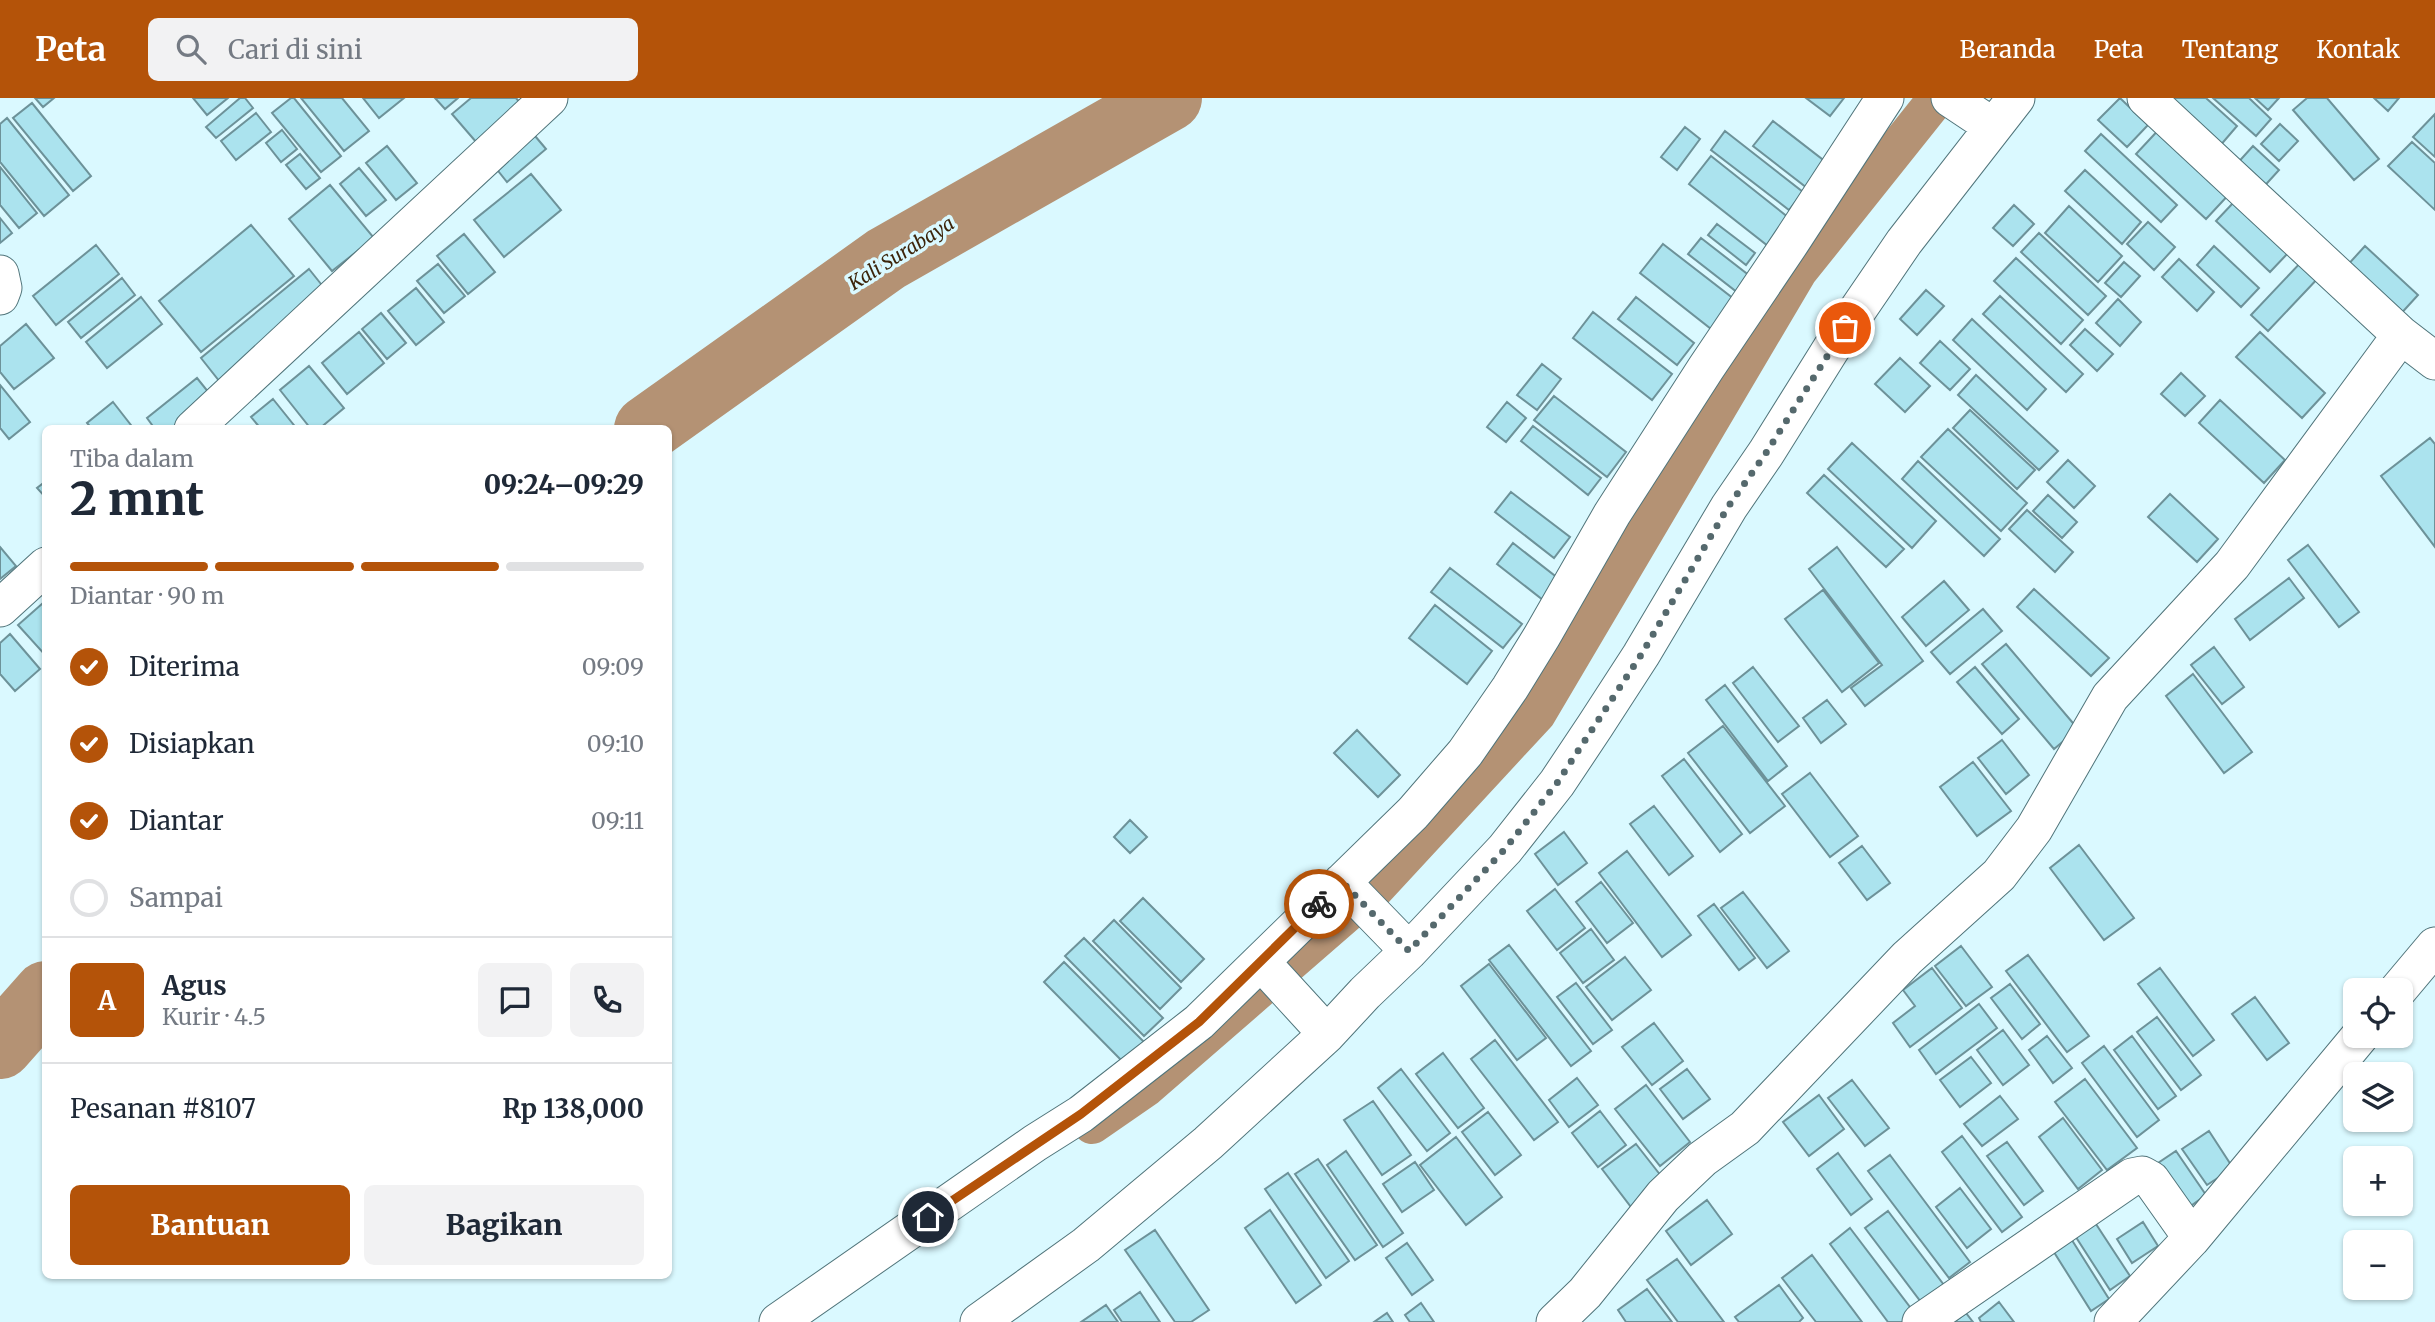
<!DOCTYPE html>
<html lang="id">
<head>
<meta charset="utf-8">
<style>
	:root { --surface:#fff; --page:#f2f2f3; --text:#1f2937; --muted:#747a83; --line:#e0e1e3; --accent:#b45309 }
	body { margin:0; font-family:Merriweather,serif; background:var(--page); color:var(--text); height:100vh; display:flex; flex-direction:column; font-size:26px; white-space:nowrap }
	* { box-sizing:border-box; margin:0 }
	p { font-size:23px; color:var(--muted) }
	.icon { flex:none; width:38px; height:38px; fill:none; stroke:currentColor; stroke-width:2; stroke-linecap:round; stroke-linejoin:round }
	.map { position:relative; flex:1; overflow:hidden }
	.drawer { position:absolute; left:42px; top:327px; width:630px; height:854px; display:flex; flex-direction:column; background:var(--surface); border-radius:10px; box-shadow:0 2px 5px #0004 }
	.drawer>* { flex:none }
	.buttons { position:absolute; left:2343px; top:880px; display:grid; gap:14px }
	.buttons a { display:grid; place-items:center; width:70px; height:70px; border-radius:10px; background:var(--surface); box-shadow:0 2px 5px #0004; font-size:35px }
	.pin { position:absolute; display:grid; place-items:center; width:60px; height:60px; color:#fff; margin:-30px; border:4px solid #fff; border-radius:50%; box-shadow:0 2px 7px #0007 }
	.courier { position:absolute; display:grid; place-items:center; width:70px; height:70px; margin:-35px; border:5px solid #b45309; border-radius:50%; background:#fff; color:#222; box-shadow:0 2px 9px #0007 }
	.head em { font-style:normal; font-weight:800 }
	.head div { display:flex; flex-direction:column-reverse }
	.head { display:flex; align-items:center; justify-content:space-between; height:119px; padding:0 28px }
	h1 { font-size:46px; font-weight:800; line-height:52px }
	.bar { display:grid; grid-template-columns:repeat(4,1fr); gap:10px 7px; align-content:center; height:84px; padding:0 28px }
	.bar i { height:9px; border-radius:5px; background:var(--line) }
	.bar .on { background:var(--accent) }
	.bar p { grid-column:span 4 }
	.line { display:flex; align-items:center; gap:18px; padding:0 28px; border-top:2px solid var(--line) }
	.line div { flex:1 }
	.round { display:grid; place-items:center; flex:none; width:74px; height:74px; border-radius:10px; background:var(--page) }
	ol { padding:0 28px; list-style:none }
	li { display:flex; align-items:center; gap:21px; height:77px }
	li p { margin-inline-start:auto }
	li .icon { padding:7px; border-radius:50%; background:var(--accent); color:#fff; stroke-width:4 }
	li:last-child { color:var(--muted) }
	li i { width:38px; height:38px; border:4px solid var(--line); border-radius:50% }
	.primary-button { display:flex; gap:14px; margin-top:auto; padding:14px 28px }
	.primary-button a { flex:1; height:80px; border-radius:10px; background:var(--accent); color:#fff; font-size:28px; font-weight:800; line-height:80px; text-align:center }
	.primary-button a+a { background:var(--page); color:var(--text) }
	header { display:flex; align-items:center; gap:42px; box-sizing:border-box; height:98px; padding:0 35px; background:var(--accent); color:#fff }
	header strong { font-size:33px }
	nav { display:flex; gap:38px; margin-inline-start:auto; font-size:24px }
	.search { width:490px; height:63px; background:var(--page); display:flex; align-items:center; gap:18px; box-sizing:border-box; padding:0 24px; border-radius:10px; color:var(--muted); font-size:26px }
	.map>svg:first-child { display:block }
</style>
</head>
<body>
<header>
<strong>Peta</strong>
<div class="search"><svg class="icon" aria-label="search" viewBox="0 0 24 24"><circle cx="10" cy="10" r="6"/><path d="M15 15l6 6"/></svg>Cari di sini</div>
<nav><a>Beranda</a><a>Peta</a><a>Tentang</a><a>Kontak</a></nav>
</header>
<div class="map">
<svg width="2435" height="1224" viewBox="0 0 2435 1224">
	<rect width="100%" height="100%" fill="#daf9ff"/>
	<g fill="none" stroke-linecap="round" stroke-linejoin="round">
		<path stroke="#b49274" stroke-width="38" d="M1092 1027 1147 989 1375 791 1537 616 1798 174 1937 0"/>
		<path stroke="#b49274" stroke-width="66" d="M647 331 886 161 1169 0
			M0 948 46 896"/>
	</g>
	<path fill="#abe3ee" stroke="#6d9299" stroke-width="2" d="M35 0H54L43 9Z
		M193 0H228L207 17Z
		M240 0H245L253 10 216 40 206 29Z
		M291 0H294L341 58 321 74 272 15Z
		M301 0H342L369 33 344 53Z
		M363 0H404L379 20Z
		M435 0H458L445 11Z
		M471 0H516L522 7 477 45 452 16Z
		M1806 0H1844L1830 18Z
		M2120 0 2148 27 2127 49 2098 22Z
		M2164 0H2206L2237 28 2219 49Z
		M2213 0H2249L2271 21 2256 38Z
		M2255 0H2279L2268 12Z
		M2307 0H2327L2379 61 2354 82 2293 12Z
		M2374 0H2399L2388 13Z
		M32 5 91 78 73 93 13 20Z
		M256 15 271 34 236 62 221 43Z
		M2435 16V59L2413 39Z
		M7 20 69 97 44 118 0 64V26Z
		M1773 23 1831 68 1811 93 1753 48Z
		M2164 26 2233 92 2206 121 2136 56Z
		M2280 26 2298 43 2279 63 2261 46Z
		M1685 29 1700 41 1677 72 1661 59Z
		M282 32 297 51 281 64 266 45Z
		M530 32 546 51 507 84 491 64Z
		M1725 33 1803 94 1789 112 1711 52Z
		M2101 36 2177 107 2161 124 2085 53Z
		M2412 44 2435 65V112L2388 68Z
		M387 48 417 85 396 102 366 65Z
		M2253 48 2279 72 2259 94 2234 69Z
		M300 56 320 80 306 91 286 67Z
		M1711 58 1789 120 1768 148 1689 86Z
		M0 69 37 115 19 130 0 107Z
		M359 70 386 102 366 118 340 86Z
		M2085 72 2141 124 2122 146 2065 93Z
		M531 76 561 112 504 159 474 122Z
		M330 87 374 140 332 173 289 121Z
		M2234 104 2288 155 2270 174 2216 123Z
		M2014 107 2034 126 2013 148 1993 130Z
		M2069 108 2122 158 2098 184 2045 135Z
		M0 120 12 135 0 145Z
		M2148 124 2175 149 2154 172 2127 146Z
		M1717 126 1755 155 1746 167 1708 137Z
		M251 127 294 178 201 254 159 203Z
		M2039 135 2106 198 2088 217 2021 154Z
		M464 136 495 174 468 196 437 158Z
		M1701 140 1755 182 1742 198 1688 156Z
		M1663 146 1743 208 1720 238 1640 175Z
		M96 147 119 176 56 227 33 198Z
		M2214 148 2259 190 2241 209 2197 167Z
		M2365 148 2418 197 2397 220 2344 171Z
		M2016 160 2083 222 2061 246 1994 183Z
		M2179 161 2214 194 2197 213 2162 179Z
		M2303 162 2321 177 2268 233 2251 217Z
		M2124 164 2140 178 2121 199 2105 185Z
		M438 166 465 198 444 215 417 183Z
		M309 171 333 201 224 289 201 260Z
		M122 180 135 197 81 240 68 224Z
		M416 190 444 224 416 247 388 213Z
		M1926 192 1944 208 1917 237 1900 221Z
		M2000 198 2083 276 2066 294 1983 216Z
		M141 199 162 226 107 270 86 244Z
		M1636 199 1694 245 1677 267 1618 221Z
		M2118 201 2141 224 2120 248 2096 225Z
		M1593 214 1672 276 1652 302 1573 240Z
		M381 215 406 245 387 261 362 231Z
		M1972 221 2046 291 2027 312 1953 242Z
		M26 226 54 260 14 291 0 274V248Z
		M2085 231 2113 256 2097 273 2070 247Z
		M359 234 384 265 347 296 322 265Z
		M2260 234 2325 295 2302 320 2236 259Z
		M1940 243 1970 271 1950 292 1920 265Z
		M1900 260 1930 288 1905 314 1875 286Z
		M1542 266 1561 281 1537 312 1517 297Z
		M309 268 344 310 319 331H311L280 292Z
		M2181 275 2205 298 2185 318 2161 296Z
		M1976 277 2058 353 2039 372 1958 297Z
		M197 280 218 306 188 331H155L147 320Z
		M0 287 30 324 9 341 0 330Z
		M1554 298 1626 354 1607 379 1534 322Z
		M273 301 297 331H261L251 319Z
		M2220 302 2285 362 2264 385 2199 325Z
		M113 304 134 331H92L87 325Z
		M1507 304 1526 320 1506 344 1487 329Z
		M1970 312 2035 372 2017 391 1953 330Z
		M1533 328 1601 380 1588 397 1521 343Z
		M1948 331 2027 405 2001 433 1921 359Z
		M2430 340 2435 346V449L2381 378Z
		M1852 345 1936 423 1912 450 1828 371Z
		M2068 362 2095 388 2074 410 2047 384Z
		M1918 363 2000 441 1984 458 1902 381Z
		M1824 377 1904 451 1886 469 1807 395Z
		M46 383V400L37 390Z
		M1511 394 1570 439 1554 460 1495 414Z
		M2170 396 2218 441 2197 464 2148 419Z
		M2048 397 2077 424 2062 440 2033 413Z
		M2027 412 2073 454 2055 474 2009 431Z
		M1513 445 1559 481 1543 502 1497 466Z
		M2308 447 2359 514 2339 529 2288 462Z
		M0 449 16 468 0 481Z
		M1837 449 1923 563 1865 608 1851 590 1882 567 1809 471Z
		M1450 470 1522 526 1503 550 1431 494Z
		M2289 480 2304 500 2250 542 2235 521Z
		M1944 483 1969 512 1926 548 1902 519Z
		M2034 491 2109 560 2091 578 2017 509Z
		M1823 492 1879 565 1842 594 1785 521Z
		M43 505 46 507V558L18 527Z
		M1435 507 1492 553 1467 586 1409 540Z
		M1983 511 2002 533 1950 576 1931 554Z
		M10 536 40 571 15 593 0 576V545Z
		M2006 546 2078 631 2054 651 1982 566Z
		M2214 549 2244 589 2222 606 2191 567Z
		M1753 569 1799 628 1778 644 1733 585Z
		M1975 569 2019 621 2002 636 1957 584Z
		M2193 576 2252 654 2224 675 2166 598Z
		M1725 587 1787 668 1768 683 1706 602Z
		M1827 602 1846 626 1821 645 1803 620Z
		M1723 628 1785 708 1750 735 1688 655Z
		M1357 632 1400 677 1378 699 1334 655Z
		M2002 642 2029 677 2006 696 1978 660Z
		M1684 661 1742 736 1720 754 1662 678Z
		M1973 664 2011 713 1977 738 1940 689Z
		M1810 675 1858 738 1830 759 1782 696Z
		M1654 708 1693 758 1669 777 1630 726Z
		M1130 722 1147 739 1130 755 1114 739Z
		M1564 734 1587 765 1558 787 1535 756Z
		M2079 747 2134 820 2104 842 2050 770Z
		M1862 748 1890 785 1867 802 1839 765Z
		M1627 753 1691 837 1662 859 1599 775Z
		M1601 784 1633 825 1607 845 1576 804Z
		M1555 791 1585 830 1557 852 1527 813Z
		M1743 794 1789 853 1767 870 1721 810Z
		M1143 800 1204 861 1181 884 1120 823Z
		M1714 806 1755 860 1739 872 1698 818Z
		M1114 822 1181 890 1160 911 1093 843Z
		M1591 831 1614 862 1583 885 1560 855Z
		M1084 840 1163 920 1144 938 1065 858Z
		M1509 847 1591 953 1571 968 1489 862Z
		M1961 848 1992 889 1966 908 1935 868Z
		M2028 857 2089 938 2067 954 2006 873Z
		M1625 859 1651 892 1612 922 1586 889Z
		M1064 864 1148 948 1127 968 1044 884Z
		M1489 866 1546 940 1517 962 1461 888Z
		M1932 870 1962 910 1910 949 1893 925 1915 908 1903 892Z
		M2160 870 2214 942 2193 958 2138 886Z
		M1576 885 1612 932 1593 946 1557 899Z
		M2010 886 2040 926 2022 941 1991 900Z
		M2255 899 2289 945 2267 962 2232 916Z
		M1979 906 1997 930 1936 976 1919 952Z
		M2157 919 2201 977 2181 992 2137 934Z
		M1654 925 1683 963 1652 987 1622 949Z
		M2003 932 2029 967 2003 987 1977 952Z
		M2047 938 2072 970 2053 985 2029 952Z
		M2132 938 2176 998 2158 1011 2114 952Z
		M1495 942 1558 1024 1534 1042 1471 961Z
		M2104 948 2159 1022 2137 1039 2082 965Z
		M1443 955 1484 1010 1458 1030 1416 976Z
		M1971 959 1991 985 1960 1009 1940 982Z
		M1401 971 1450 1035 1427 1053 1378 990Z
		M1687 971 1710 1001 1683 1021 1660 991Z
		M1577 980 1598 1007 1569 1029 1549 1002Z
		M2085 981 2137 1050 2107 1072 2055 1004Z
		M1852 982 1889 1030 1865 1048 1828 1000Z
		M1646 987 1690 1044 1660 1068 1615 1011Z
		M1819 997 1844 1031 1809 1058 1783 1024Z
		M2000 998 2018 1021 1982 1048 1964 1026Z
		M1373 1003 1411 1057 1382 1077 1344 1022Z
		M1600 1013 1626 1047 1598 1069 1572 1035Z
		M1488 1014 1521 1057 1495 1077 1462 1034Z
		M2063 1020 2102 1072 2078 1091 2039 1039Z
		M2209 1033 2233 1070 2207 1087 2182 1051Z
		M1962 1038 2022 1119 2002 1134 1942 1054Z
		M1456 1039 1502 1099 1466 1127 1420 1067Z
		M2007 1044 2043 1093 2024 1107 1987 1058Z
		M1636 1046 1665 1083 1631 1109 1602 1071Z
		M1346 1053 1403 1135 1383 1149 1327 1067Z
		M2176 1053 2206 1097 2185 1112 2155 1067Z
		M1838 1055 1872 1101 1851 1117 1817 1071Z
		M1890 1057 1970 1164 1949 1180 1868 1073Z
		M1318 1061 1377 1147 1355 1162 1295 1076Z
		M1415 1064 1434 1092 1402 1114 1383 1086Z
		M1288 1075 1349 1163 1326 1180 1265 1091Z
		M1960 1090 1991 1131 1967 1150 1936 1109Z
		M1707 1102 1732 1136 1691 1167 1666 1133Z
		M1270 1112 1321 1187 1296 1205 1245 1130Z
		M1888 1113 1947 1191 1924 1208 1865 1130Z
		M2092 1120 2130 1178 2110 1192 2072 1133Z
		M2143 1124 2158 1148 2132 1165 2117 1141Z
		M1850 1130 1916 1217 1905 1224H1888L1830 1146Z
		M1155 1132 1209 1212 1191 1224H1175L1125 1152Z
		M2070 1139 2109 1201 2091 1213 2052 1151Z
		M1407 1145 1433 1182 1412 1197 1386 1160Z
		M1812 1157 1862 1224H1816L1782 1180Z
		M1677 1161 1724 1224H1678L1647 1182Z
		M1779 1187 1803 1220 1799 1224H1739L1735 1219Z
		M1647 1191 1672 1224H1626L1618 1212Z
		M1140 1194 1160 1224H1122L1114 1212Z
		M1999 1204 2014 1224H1981L1979 1220Z
		M1421 1205 1434 1224H1410L1405 1217Z
		M1106 1207 1118 1224H1081Z
		M1387 1215 1393 1224H1374Z
		M1966 1215 1973 1224H1954Z"/>
	<g fill="none" stroke-linecap="round" stroke-linejoin="round">
		<g stroke="#50747a" stroke-width="39">
			<path id="minor" d="M1950 0 1992 28
				M0 176 3 190 0 198
				M2401 237 2435 263
				M193 331 549 0
				M0 510 46 468
				M1342 784 1409 853
				M1262 865 1327 936
				M2398 892 2435 848
				M778 1224 1035 1045 1081 1016 1199 924 1413 715 1465 655 1510 590 1542 538 1612 416 1706 270 1791 144 1885 0
				M979 1224 1086 1147 1208 1045 1327 936 1365 895 1409 853 1505 751 1557 685 1595 628 1641 557 1729 409 1766 355 1831 251 1904 144 2016 0
				M1555 1224 1585 1195 1663 1098 1702 1061 1745 1030 1907 860 1999 777 2034 731 2110 599 2232 467 2401 237 2146 0
				M1921 1224 2132 1079 2142 1077 2151 1082 2192 1140
				M2113 1224 2192 1140 2360 938"/>
		</g>
		<use href="#minor" stroke="#fff" stroke-width="37"/>
	</g>
	<g fill="none" stroke-linecap="round" stroke-linejoin="round">
		<path stroke="#55696d" stroke-width="7" stroke-dasharray="0 12.6" d="M1319 806 1342 784 1409 853 1505 751 1557 685 1641 557 1728 409 1766 355 1845 230"/>
		<path stroke="#b45309" stroke-width="9" d="M928 1119 1081 1016 1199 924 1319 806"/>
	</g>
	<g text-anchor="middle" stroke-width="7" stroke-linejoin="round" paint-order="stroke">
		<g font-size="19" font-style="italic" fill="#3c240a" stroke="#daf9ff">
			<text transform="translate(901 155) rotate(-32)" y="7">Kali Surabaya</text>
		</g>
	</g>
</svg>
<div class="buttons">
<a><svg class="icon" aria-label="locate" viewBox="0 0 24 24"><circle cx="12" cy="12" r="6"/><path d="M12 2v4M12 18v4M2 12h4M18 12h4"/></svg></a>
<a><svg class="icon" aria-label="layers" viewBox="0 0 24 24"><path d="M12 4l9 5-9 5-9-5zM3 14l9 5 9-5"/></svg></a>
<a>+</a>
<a>−</a>
</div>
<div class="pin" style="left:1845px;top:230px;background:#ea580c"><svg class="icon" aria-label="bag" viewBox="0 0 24 24"><path d="M5 8h14l-1 12H6zM9 8a3 3 0 0 1 6 0"/></svg></div>
<div class="pin" style="left:928px;top:1119px;background:#1f2937"><svg class="icon" aria-label="home" viewBox="0 0 24 24"><path d="M3 11l9-7 9 7M6 9v11h12V9"/></svg></div>
<div class="courier" style="left:1319px;top:806px"><svg class="icon" aria-label="bike" viewBox="0 0 24 24"><circle cx="6" cy="16" r="4"/><circle cx="18" cy="16" r="4"/><path d="M6 16l4-8h5l3 8M10 8l3 8H6M13 5h3"/></svg></div>
<section class="drawer">
<div class="head"><div><h1>2 mnt</h1><p>Tiba dalam</p></div><em>09:24–09:29</em></div>
<div class="bar"><i class="on"></i><i class="on"></i><i class="on"></i><i></i><p>Diantar · 90 m</p></div>
<ol>
<li><svg class="icon" aria-label="check" viewBox="0 0 24 24"><path d="M5 12l5 5 9-10"/></svg>Diterima<p>09:09</p></li>
<li><svg class="icon" aria-label="check" viewBox="0 0 24 24"><path d="M5 12l5 5 9-10"/></svg>Disiapkan<p>09:10</p></li>
<li><svg class="icon" aria-label="check" viewBox="0 0 24 24"><path d="M5 12l5 5 9-10"/></svg>Diantar<p>09:11</p></li>
<li><i></i>Sampai</li>
</ol>
<div class="line" style="height:126px"><b class="round" style="background:var(--accent);color:#fff">A</b><div><b>Agus</b><p>Kurir · 4.5</p></div><a class="round"><svg class="icon" aria-label="chat" viewBox="0 0 24 24"><path d="M4 5h16v11H9l-5 4z"/></svg></a><a class="round"><svg class="icon" aria-label="phone" viewBox="0 0 24 24"><path d="M5 4h4l2 5-3 2q2 4 5 5l2-3 5 2v4C11 20 4 13 5 4z"/></svg></a></div>
<div class="line" style="height:91px"><div>Pesanan #8107</div><b>Rp 138,000</b></div>
<div class="primary-button"><a>Bantuan</a><a>Bagikan</a></div>
</section>
</div>
</body>
</html>
